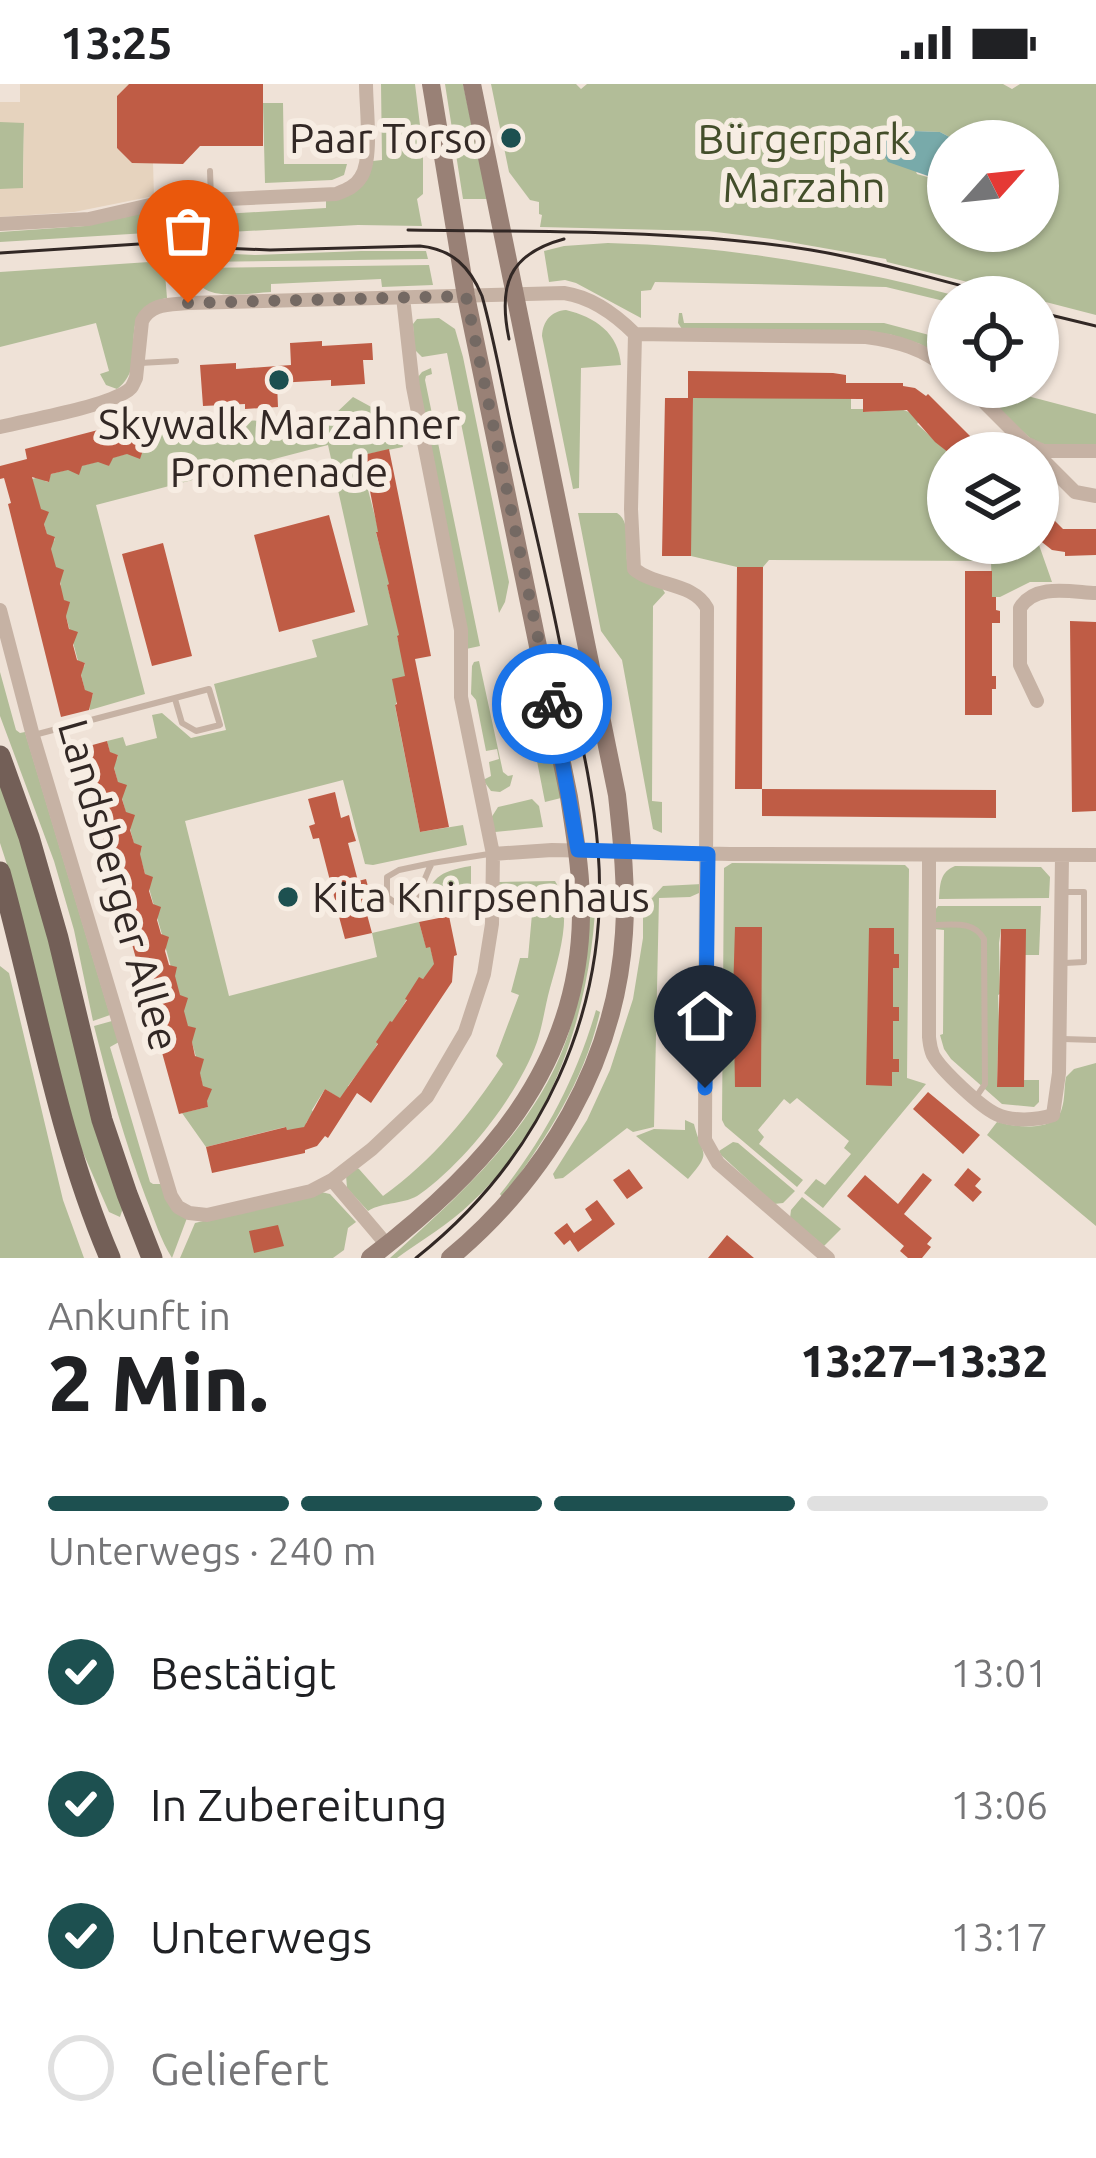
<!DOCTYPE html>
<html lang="de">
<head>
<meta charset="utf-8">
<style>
	:root { --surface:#fff; --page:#f6f6f6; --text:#202124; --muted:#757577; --line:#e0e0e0; --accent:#1d5050 }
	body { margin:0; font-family:Ubuntu,sans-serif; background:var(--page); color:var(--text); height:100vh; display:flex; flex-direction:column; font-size:45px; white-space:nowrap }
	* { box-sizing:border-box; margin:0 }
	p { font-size:39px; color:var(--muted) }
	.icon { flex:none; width:66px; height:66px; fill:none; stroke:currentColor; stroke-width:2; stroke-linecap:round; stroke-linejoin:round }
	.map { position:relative; height:1174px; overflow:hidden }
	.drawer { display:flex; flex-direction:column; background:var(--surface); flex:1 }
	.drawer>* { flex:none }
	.needle { width:78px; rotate:63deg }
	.buttons { position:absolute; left:927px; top:36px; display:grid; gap:24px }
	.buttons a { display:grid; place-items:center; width:132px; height:132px; border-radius:50%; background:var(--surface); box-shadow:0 3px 9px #0004; font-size:60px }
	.pin { position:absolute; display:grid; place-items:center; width:102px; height:102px; color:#fff; margin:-123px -51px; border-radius:50% 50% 50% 0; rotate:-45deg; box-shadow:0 0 12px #0007 }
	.pin .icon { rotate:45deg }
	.courier { position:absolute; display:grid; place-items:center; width:120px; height:120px; margin:-60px; border:9px solid #1a73e8; border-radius:50%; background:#fff; color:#222; box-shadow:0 3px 15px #0007 }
	.head em { font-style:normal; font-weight:800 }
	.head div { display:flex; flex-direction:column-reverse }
	.head { display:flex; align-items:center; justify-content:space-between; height:204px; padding:0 48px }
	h1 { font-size:78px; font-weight:800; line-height:90px }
	.bar { display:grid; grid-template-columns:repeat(4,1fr); gap:18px 12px; align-content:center; height:144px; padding:0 48px }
	.bar i { height:15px; border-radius:9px; background:var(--line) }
	.bar .selected { background:var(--accent) }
	.bar p { grid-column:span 4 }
	ol { padding:0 48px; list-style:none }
	li { display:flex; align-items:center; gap:36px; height:132px }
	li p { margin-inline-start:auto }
	li .icon { padding:12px; border-radius:50%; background:var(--accent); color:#fff; stroke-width:4 }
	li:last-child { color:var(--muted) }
	li i { width:66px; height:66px; border:6px solid var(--line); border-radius:50% }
	.status { display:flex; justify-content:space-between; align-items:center; height:84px; padding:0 60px; background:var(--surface); direction:ltr }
	.status svg { height:33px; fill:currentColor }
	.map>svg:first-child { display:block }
</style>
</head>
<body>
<div class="status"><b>13:25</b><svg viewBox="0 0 49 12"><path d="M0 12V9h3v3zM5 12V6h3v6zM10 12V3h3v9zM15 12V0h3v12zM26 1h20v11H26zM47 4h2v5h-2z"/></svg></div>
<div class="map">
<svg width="1096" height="1174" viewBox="0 0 1096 1174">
	<rect width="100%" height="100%" fill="#efe2d7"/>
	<path fill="#b2bd98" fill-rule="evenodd" d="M381 0H415L423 66V110L417 115 422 142 358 141 192 150 194 141 191 129 200 123 222 121 223 130 326 124V116C351 115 368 102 373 77L382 76Z
		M445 0H463L488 115H463Z
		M491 0H576L581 5 587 0H1003L1012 5 1020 0H1096V231L1038 216V213H1028L887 178 886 175 772 155 708 147 540 143 542 131 539 130V118L530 116 509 88ZM913 47 940 48 957 57H1038V147H948V99L917 90 900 49Z
		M263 19H283L284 80H347L344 91 332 96 265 99Z
		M0 38H24L23 105H0Z
		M159 124 163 148 0 158V148L85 142Z
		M608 159C728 162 845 182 961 213H948V218L886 203 655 198 651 206 641 207V234L576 199 565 196 549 198 544 167 564 162Z
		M361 167H426L428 175 193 178 192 168 255 171Z
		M164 177 167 214C108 227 154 278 117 305L106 301 100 290 109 287 96 239 0 263V188Z
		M429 181 433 201 382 203 381 195 271 200V208C246 209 195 221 193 184Z
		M566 226C595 233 619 249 621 281L581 284 579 404 573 405 542 252C543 237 551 227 566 226Z
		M679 229H682L684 239H884L948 256V277L920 260 889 250 682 245 678 239Z
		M439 234 455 245 463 273 509 498 505 518 499 529 447 269 422 273 414 265 413 240 417 235Z
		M431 284 432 290 426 292 425 296 480 562 466 565 419 302 418 293 422 288Z
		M993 303 1096 330V360L1041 361 1031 355 992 319Z
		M714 312 851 314V325H863L864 328C887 329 903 316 919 338L917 340 949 369 948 459 1039 461 1052 498H1030L1000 513H992L991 477 769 476 763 483H737L691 472V446H689L693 314H713Z
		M353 313 397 337 403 363 363 371 369 396 366 398 379 448 376 449 390 500 387 501 400 551 397 553 408 591 395 622 420 748 463 741 467 761 373 781 365 780 343 696 185 737 229 912 377 873 372 849 419 838 426 863H430L435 881 423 895 419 894 393 939 390 938 371 971 348 1002 350 1004 342 1016 325 1005 312 1026 313 1028 306 1039 307 1041 301 1045 287 1046 285 1043 206 1063 182 1029 208 1023 197 979 203 975 196 973 142 779H139L136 767 141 766 142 762 134 760 112 676 117 675 118 671 110 669 107 657 123 653 126 662 157 654 152 631 162 629 191 654 226 646 214 600 317 573 312 556 368 541 328 361 96 421 145 610 90 626 87 612 92 613 93 609 85 607 79 582 84 583 85 579 78 577 63 521 69 518 61 516 58 503 61 501 52 477 49 456 54 457 55 454 47 451 32 395 46 391 45 397 48 398 51 390 107 375 106 380 109 382 111 374 137 367 149 339 283 336 335 330Z
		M578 429H617C633 439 624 467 628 485L662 504 665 509 653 522 652 717 662 718V749L653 745 622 576 601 547Z
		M479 577 503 688 508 692 513 691 510 702 500 708 491 707 483 696 491 692 489 678 499 675 497 665 486 667 476 616 471 610 472 582 474 578Z
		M535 584 561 714 545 718 521 595 525 587Z
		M0 588 16 646 20 649 25 648 110 931 93 937 74 846 54 777 0 632Z
		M0 691 17 735 124 1121 120 1133 109 1128 74 1048 14 802 0 759Z
		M532 715 539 722 543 743 495 748 491 734 498 723Z
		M732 779 905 781 909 785 907 994 926 1000 823 1124 804 1109 816 1095 825 1101 851 1070 844 1064 849 1057 797 1014 790 1020 784 1015 758 1046 764 1053 759 1060 803 1096 797 1103 725 1042 722 1036 724 784Z
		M471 782V815L422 825C432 793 437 788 471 782Z
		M955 782 1041 783 1050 793 1049 814 939 815C940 800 940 788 955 782Z
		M555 797C574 827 559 872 550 904 545 922 543 940 537 958 518 1011 466 1077 420 1110 405 1121 384 1117 368 1127L347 1104 346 1091 355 1083 359 1085 383 1112C433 1076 469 1032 503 980L496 972 519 911 511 908 520 874H528L533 819 503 814 500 810 499 798Z
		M596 800C595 912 556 1041 471 1119 449 1140 422 1156 397 1174H390C464 1107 547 1035 573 934 582 898 583 844 588 805Z
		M702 800 699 809 690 813 659 814 654 1043 633 1048 627 1044 563 1094 555 1095 553 1090 587 1036 610 986 633 915 643 854V824L663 802Z
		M938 822H1041L1039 871H1023L1025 845H1001L999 859 1000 910 998 911 1000 963 998 964 997 1002 1023 1003 1024 996H1039V1018L1034 1023 1002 1020 951 975 944 965 940 951 943 950 944 846 934 845 935 826Z
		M0 882 9 889 63 1116 84 1174H0Z
		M596 926 600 928C584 999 545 1055 503 1114L500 1110C544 1055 576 995 596 926Z
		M112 937 119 958 110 963 150 1098 153 1100H161L187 1134 172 1174C161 1157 154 1134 146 1114 125 1058 109 1001 94 942Z
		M1096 979V1142L987 1051 997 1038C1016 1043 1056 1049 1062 1024 1065 1015 1064 1003 1066 993L1074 985Z
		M685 1036 694 1040C702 1073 713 1066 688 1095L636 1052 654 1045 685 1046Z
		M733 1058 738 1059 795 1107 783 1119 774 1120 721 1071 719 1067Z
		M321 1108 330 1110 356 1138 348 1144 344 1166 333 1174H180L195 1139Z
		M802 1113 841 1145 824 1162 790 1134 791 1126Z"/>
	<path fill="#e6d3be" d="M20 0H129L117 12V64L132 79H153L154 112 74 128 0 133V105L23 104 24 39 0 38V18H20Z"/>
	<path fill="#78aaaa" d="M913 47 940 48 957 57H948V99L888 78 883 70 886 54Z"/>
	<path fill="#bf5c45" d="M129 0H263V62H200L183 80 132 79 117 64V12Z
		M322 257V262L372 259 373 276H363L365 300 331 302V296L277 299 278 323 245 325V320L203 322 200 281 236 279V285L291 281 290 259Z
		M688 287 833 289 846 291V299H903V302L915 304 926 312 928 310 987 369H949L935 358 907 326 863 328V315L693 314 691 472H662L665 314H688Z
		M148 333 155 363 143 366 140 375 127 370 113 374 109 382 98 378 82 382 79 391 68 386 51 390 49 398 32 393 41 425 49 428 44 440 47 450 55 453 51 465 56 483 64 486 60 499 64 516 70 518 66 532 69 545 78 548 73 561 77 576 85 579 81 591 85 606 93 609 89 626 61 633 8 420 11 419 4 394 0 395V382L27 375 25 365Z
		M389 365 431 572 415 575 449 743 420 748 395 621 397 620 392 595 405 592 397 552 399 551 387 501 389 500 376 448H378L363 371Z
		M1038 420 1063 445H1096V471L1065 472V468L1052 466 1038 455Z
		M329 431 355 528 279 548 254 451Z
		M163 459 192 572 152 582 122 470Z
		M737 483H763L762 705H735Z
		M965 487H992V513H996V526L1000 527V539H992V592H996V605H992V631H965Z
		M1070 537 1096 538V727L1072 728Z
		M107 657 110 668 118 671 114 684 118 698 127 701 122 715 126 728 135 731 130 746 134 759 142 762 140 770 145 790 153 793 149 807 153 820 161 823 157 836 161 850 169 853 165 867 169 881 177 883 175 892 180 911 188 914 184 927 188 942 196 944 192 958 195 972 204 975 200 989 203 1002 212 1005 207 1017 208 1023 179 1030 78 665Z
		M762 705 996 706V734L762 732Z
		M335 708 341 734 349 731 352 744 356 757 348 759 358 797 366 795 373 821 365 823 372 849 345 855 338 829 333 830 329 817 335 816 319 754 313 755 309 742 315 740 308 715Z
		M449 832 457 871 454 872 452 898 371 1019 357 1009 328 1054 325 1052 317 1062 305 1066V1069L212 1089 206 1063 286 1043 287 1046 304 1043 325 1005 340 1014 378 960 376 958 390 937 392 938 407 916 405 915 419 893 423 895 434 880 430 863 426 864 419 838Z
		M735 843H762L761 1003H735L734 948H732L733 928H729V910H733Z
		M869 844H894V870H899V884H893V923H899V937H893V975H899V988H892V1002L866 1001Z
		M1001 845H1026L1024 1003H997Z
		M928 1008 980 1051 963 1070 913 1025Z
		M968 1084 981 1095 975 1102 982 1108 973 1118 954 1101Z
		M629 1085 643 1104 627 1115 613 1096Z
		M923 1089 932 1096 904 1130 932 1154 927 1160 931 1163 922 1174H908L900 1167 904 1162 847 1112 865 1091 898 1120Z
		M597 1116 615 1140 578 1168 570 1156 564 1161 554 1149 567 1139 574 1149 592 1136 585 1125Z
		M278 1141 284 1162 254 1169 249 1147Z
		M727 1151 754 1174H708Z"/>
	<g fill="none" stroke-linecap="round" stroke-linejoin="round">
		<path stroke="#c6b2a4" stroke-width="6" d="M210 87 211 114
			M140 279 176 277
			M34 651 209 605 220 641 196 647 182 639 175 615
			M432 779 399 786 387 793V813L400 822C421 818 422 797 432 779L489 770
			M1062 808H1084V878L1065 879
			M933 841C952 841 973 836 984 855L985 1000 976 1013
			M1063 955 1096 956"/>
		<path stroke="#c6b2a4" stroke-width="14" d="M181 117 188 219
			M0 140 89 135 163 118 336 110C346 106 355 103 361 93 373 75 366 23 366 0
			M635 250 631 425 634 485C656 503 693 498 707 524L705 1056 718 1079 828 1174
			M969 303 1025 359 1043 367H1096
			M0 343C33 335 97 324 124 309 133 304 132 302 136 294L142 237C151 219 169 221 188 219L564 209C591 213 616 231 635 250L866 253C897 257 924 265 948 285
			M1038 371 1075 408 1096 412
			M0 526 33 652 171 1112 178 1123 189 1129 207 1131 311 1107 332 1096 372 1065 427 1013 465 948 484 890 492 840 493 770 461 613V546L413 303 403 213
			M1037 617 1020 581V524C1035 499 1071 508 1096 509
			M493 770 552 766 730 770 1096 771
			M929 771V953C930 961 930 964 933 971 941 986 981 1023 996 1030 1012 1038 1038 1036 1053 1031L1059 989 1062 773
			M332 1096 387 1161"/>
		<path stroke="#998176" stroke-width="18" d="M370 1174C484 1087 579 984 581 832 582 791 575 753 569 713L466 212 431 0
			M450 1174C547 1093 616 978 624 849 627 803 622 757 617 711L472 0"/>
		<path stroke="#735f57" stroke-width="21" d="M0 672 29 753 58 854 102 1036 127 1110 152 1174
			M0 788C36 917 57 1050 110 1174"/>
		<path stroke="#322825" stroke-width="3" d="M408 146C543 148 677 145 811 166 878 177 942 198 1007 213
			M198 163 270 166 420 162C452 165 470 183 482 212 496 262 504 313 516 364 531 429 547 494 560 560 574 628 593 697 598 766 611 927 541 1075 416 1174
			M0 169 216 155
			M1038 228 1096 242
			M509 255C498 202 508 170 564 155"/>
	</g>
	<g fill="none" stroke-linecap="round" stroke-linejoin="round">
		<path stroke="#746963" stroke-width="12" stroke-dasharray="0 21.6" d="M188 219 466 212 552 620"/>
		<path stroke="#1a73e8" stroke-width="15" d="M552 620 578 766 708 770 705 1004"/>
	</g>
	<g fill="#1d5050" stroke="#f7ede3" stroke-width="4.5">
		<circle cx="511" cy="54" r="12"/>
		<circle cx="279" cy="296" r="12"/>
		<circle cx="288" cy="813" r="12"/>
	</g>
	<g text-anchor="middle" stroke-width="12" stroke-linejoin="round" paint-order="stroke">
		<g font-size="42" fill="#322825" stroke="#f7ede3" text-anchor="end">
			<text x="487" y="69">Paar Torso</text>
			<text x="279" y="355" text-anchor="middle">Skywalk Marzahner<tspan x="279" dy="48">Promenade</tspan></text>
			<text x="312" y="828" text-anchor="start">Kita Knirpsenhaus</text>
		</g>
		<g font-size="42" fill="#434e2a" stroke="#f7ede3">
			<text x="804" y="70">Bürgerpark<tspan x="804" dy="48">Marzahn</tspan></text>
		</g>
		<g font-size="42" fill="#322825" stroke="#f7ede3">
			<text transform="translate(119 801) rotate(74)" y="15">Landsberger Allee</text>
		</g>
	</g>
</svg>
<div class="buttons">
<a><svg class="needle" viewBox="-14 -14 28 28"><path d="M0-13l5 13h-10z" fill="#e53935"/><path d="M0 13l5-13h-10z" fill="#757577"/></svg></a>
<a><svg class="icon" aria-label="locate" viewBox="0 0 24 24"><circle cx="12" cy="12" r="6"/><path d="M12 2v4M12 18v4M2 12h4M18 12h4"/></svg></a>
<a><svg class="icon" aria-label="layers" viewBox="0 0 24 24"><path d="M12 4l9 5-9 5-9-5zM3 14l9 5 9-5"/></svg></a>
</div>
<div class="pin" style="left:188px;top:219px;background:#ea580c"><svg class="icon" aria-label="bag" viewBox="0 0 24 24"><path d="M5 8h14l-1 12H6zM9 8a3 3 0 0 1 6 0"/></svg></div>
<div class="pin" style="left:705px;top:1004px;background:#1f2937"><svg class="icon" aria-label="home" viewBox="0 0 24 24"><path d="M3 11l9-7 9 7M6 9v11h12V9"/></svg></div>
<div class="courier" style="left:552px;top:620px"><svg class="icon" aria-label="bike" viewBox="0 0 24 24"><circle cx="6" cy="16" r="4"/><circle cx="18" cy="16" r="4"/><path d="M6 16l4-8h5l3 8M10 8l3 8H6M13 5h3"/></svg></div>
</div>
<section class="drawer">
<div class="head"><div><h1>2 Min.</h1><p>Ankunft in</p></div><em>13:27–13:32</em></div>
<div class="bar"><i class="selected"></i><i class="selected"></i><i class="selected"></i><i></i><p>Unterwegs · 240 m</p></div>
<ol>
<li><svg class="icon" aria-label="check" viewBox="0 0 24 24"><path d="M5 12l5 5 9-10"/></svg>Bestätigt<p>13:01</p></li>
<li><svg class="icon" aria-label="check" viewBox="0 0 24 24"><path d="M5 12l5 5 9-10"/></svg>In Zubereitung<p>13:06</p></li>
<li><svg class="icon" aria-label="check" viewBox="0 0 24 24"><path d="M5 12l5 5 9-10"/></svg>Unterwegs<p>13:17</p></li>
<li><i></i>Geliefert</li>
</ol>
</section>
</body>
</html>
